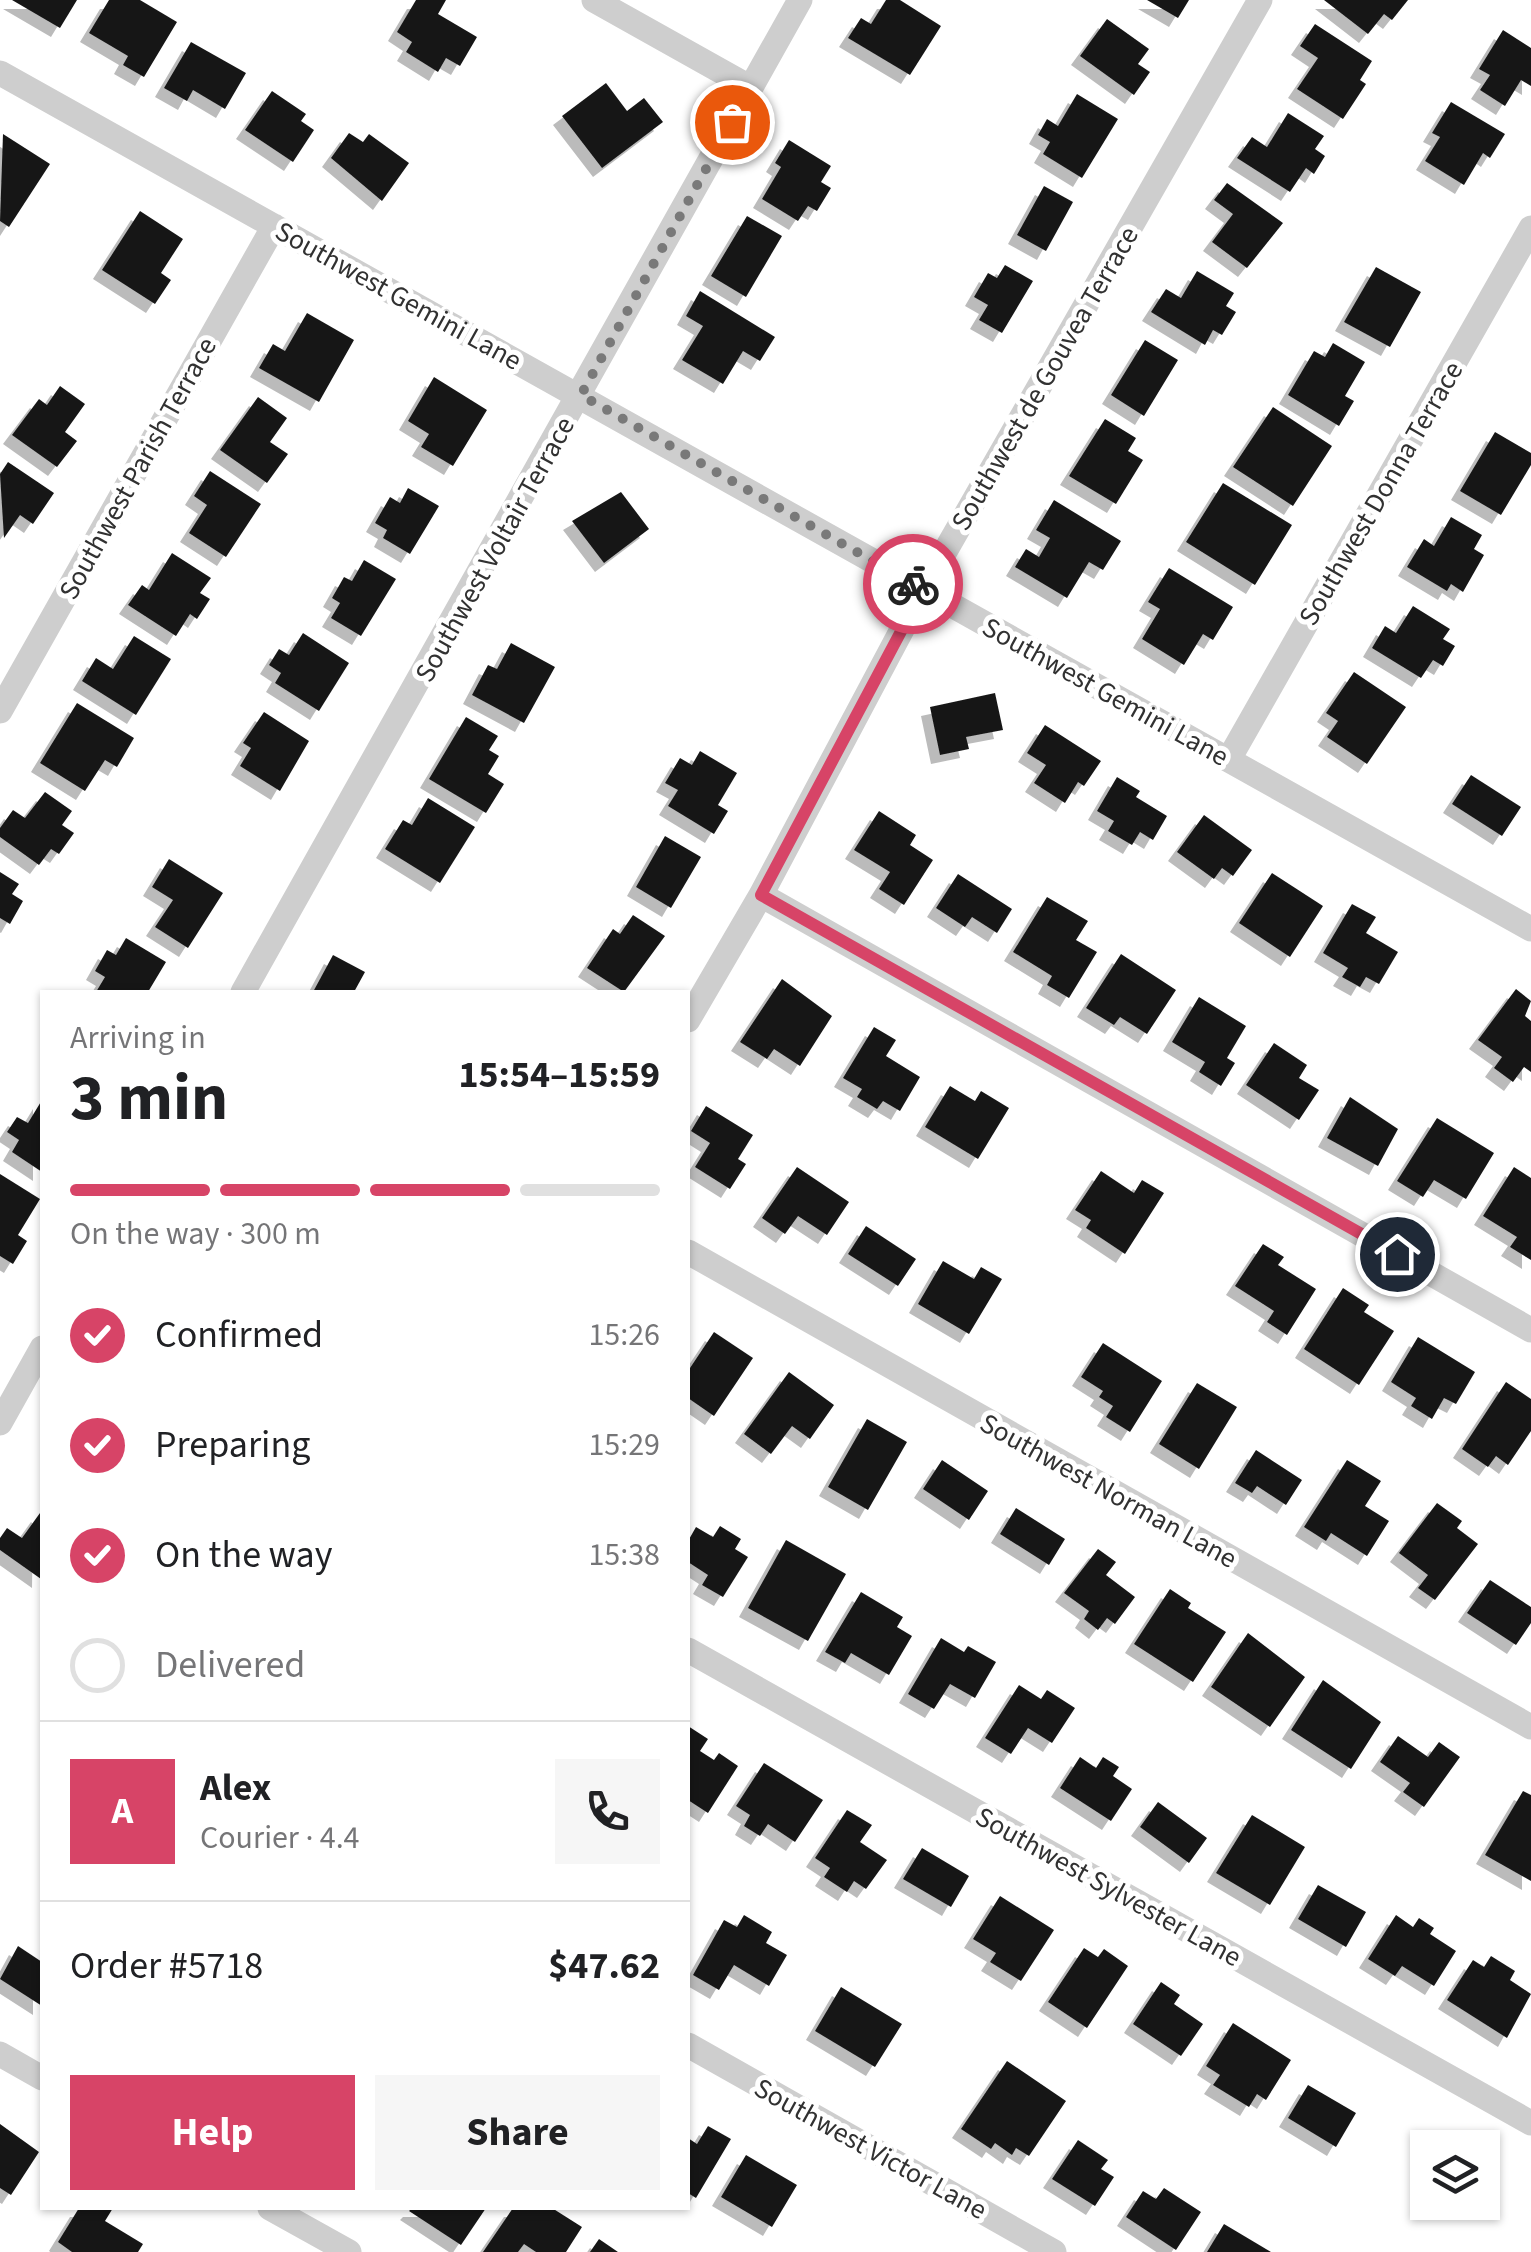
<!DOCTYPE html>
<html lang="en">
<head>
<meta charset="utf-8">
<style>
	:root { --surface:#fff; --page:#f6f6f6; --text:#202124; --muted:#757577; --line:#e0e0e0; --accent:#d74467 }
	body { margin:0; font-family:"Source Sans 3",sans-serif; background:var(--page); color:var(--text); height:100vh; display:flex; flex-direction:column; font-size:38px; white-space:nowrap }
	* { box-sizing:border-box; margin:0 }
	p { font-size:32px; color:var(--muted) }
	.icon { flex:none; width:55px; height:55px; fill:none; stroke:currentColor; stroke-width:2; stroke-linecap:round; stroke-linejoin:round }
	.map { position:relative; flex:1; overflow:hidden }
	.drawer { position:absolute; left:40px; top:990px; width:650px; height:1220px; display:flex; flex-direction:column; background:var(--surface); border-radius:0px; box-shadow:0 2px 8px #0004 }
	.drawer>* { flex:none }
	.fabs { position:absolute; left:1410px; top:2130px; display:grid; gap:20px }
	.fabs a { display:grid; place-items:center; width:90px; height:90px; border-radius:0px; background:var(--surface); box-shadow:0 2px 8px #0004; font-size:50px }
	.pin { position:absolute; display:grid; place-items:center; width:85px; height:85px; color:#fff; margin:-42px; border:5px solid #fff; border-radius:50%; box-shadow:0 2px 10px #0007 }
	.courier { position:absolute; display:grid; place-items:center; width:100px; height:100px; margin:-50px; border:8px solid #d74467; border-radius:50%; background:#fff; color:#222; box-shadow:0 2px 12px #0007 }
	.overview em { font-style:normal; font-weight:700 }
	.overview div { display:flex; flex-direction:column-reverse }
	.overview { display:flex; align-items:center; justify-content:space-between; height:170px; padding:0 30px }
	h1 { font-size:65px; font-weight:700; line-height:75px }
	.bar { display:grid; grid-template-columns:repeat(4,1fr); gap:15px 10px; align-content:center; height:120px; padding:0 30px }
	.bar i { height:12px; border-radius:8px; background:var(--line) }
	.bar .on { background:var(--accent) }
	.bar p { grid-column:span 4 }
	.line { display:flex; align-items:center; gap:25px; padding:0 30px; border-top:2px solid var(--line) }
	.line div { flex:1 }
	.round { display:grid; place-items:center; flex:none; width:105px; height:105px; border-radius:0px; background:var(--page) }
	ol { padding:0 30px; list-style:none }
	li { display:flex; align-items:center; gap:30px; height:110px }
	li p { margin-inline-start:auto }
	li .icon { padding:10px; border-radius:50%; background:var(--accent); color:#fff; stroke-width:4 }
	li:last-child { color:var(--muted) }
	li i { width:55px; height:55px; border:5px solid var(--line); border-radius:50% }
	.button { display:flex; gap:20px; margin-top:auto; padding:20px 30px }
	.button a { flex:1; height:115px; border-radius:0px; background:var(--accent); color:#fff; font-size:40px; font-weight:700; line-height:115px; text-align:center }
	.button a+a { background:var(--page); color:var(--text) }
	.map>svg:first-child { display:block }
</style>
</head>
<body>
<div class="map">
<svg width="1531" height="2252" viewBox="0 0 1531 2252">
	<defs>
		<filter id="shadow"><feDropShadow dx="-9" dy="9" stdDeviation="0" flood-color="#0004"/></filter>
	</defs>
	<rect width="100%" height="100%" fill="#fff"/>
	<path fill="#181818" filter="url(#shadow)" d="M12 0H77L60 28Z
		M109 0H140L177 22 144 77 123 65 128 56 89 33Z
		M416 0H446L438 14 477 37 460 66 446 58 438 72 406 52 412 42 397 32Z
		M886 0H900L941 26 910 75 848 38 861 18 871 24Z
		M1147 0H1189L1178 18Z
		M1324 0H1408L1392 20 1384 14 1368 34Z
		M1107 19 1149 49 1138 64 1150 72 1134 95 1080 56Z
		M1315 24 1372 61 1360 80 1366 84 1343 119 1297 89 1318 58 1300 46Z
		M1503 30 1531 48V86L1521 80 1505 106 1480 90 1490 75 1479 69Z
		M191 42 246 73 225 109 193 90 187 101 164 88Z
		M606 83 627 111 644 98 663 122 602 168 562 116Z
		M272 91 306 114 301 121 314 130 293 162 245 130Z
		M1077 94 1118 119 1082 178 1043 154 1050 142 1038 135 1047 119 1058 126Z
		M1451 102 1505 134 1490 158 1483 153 1464 185 1425 161 1440 137 1432 133Z
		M1288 113 1324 136 1315 149 1325 156 1314 174 1306 168 1290 192 1237 158 1252 137 1267 147Z
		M349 133 363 142 369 134 409 163 382 201 331 158Z
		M3 134 50 164 9 227 0 221Z
		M789 140 831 166 821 182 831 188 817 211 808 206 798 221 762 199 781 167 775 163Z
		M1227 183 1283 223 1247 268 1212 242 1233 214 1214 200Z
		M1044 186 1073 202 1046 251 1017 235Z
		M140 211 183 239 161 273 171 280 155 304 102 270Z
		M747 216 782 236 746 297 711 276Z
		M1005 265 1033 281 1002 333 979 320 988 305 974 297 988 273 997 278Z
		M1376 267 1421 292 1390 347 1344 322Z
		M1197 271 1234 293 1226 306 1236 312 1222 335 1213 330 1205 345 1151 312 1166 289 1181 298Z
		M700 291 775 337 760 361 743 351 723 384 682 360 703 326 686 316Z
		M307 313 354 340 319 402 259 368 273 344 285 351Z
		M1145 340 1178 360 1144 416 1111 395Z
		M1333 343 1365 362 1345 396 1354 401 1339 426 1288 395 1314 351 1325 357Z
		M434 377 487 410 453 466 421 447 429 434 408 421Z
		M60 386 85 404 65 432 77 441 57 467 12 435 39 399 47 405Z
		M258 397 287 418 270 442 288 454 267 483 220 450Z
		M1273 407 1332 446 1293 506 1233 467Z
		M1105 419 1136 438 1128 451 1143 460 1116 504 1069 476Z
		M1495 432 1531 453V465L1501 515 1460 491Z
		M8 462 54 493 33 524 20 515 4 538 0 474Z
		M210 471 261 504 226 557 189 533 207 505 194 496Z
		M1223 483 1292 525 1255 585 1186 542Z
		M408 488 439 506 410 554 383 538 387 530 375 523 390 497 400 503Z
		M621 492 649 529 604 563 572 521Z
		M1054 500 1121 541 1103 570 1089 562 1067 598 1015 567 1026 549 1039 557 1050 538 1036 530Z
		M1451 517 1482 535 1474 549 1484 555 1463 592 1451 584 1447 591 1407 567 1424 539 1434 546Z
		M172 553 211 578 200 593 210 599 197 619 190 614 176 636 128 605 142 585 149 590Z
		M364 560 396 579 361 636 331 618 340 603 332 598 344 577 352 581Z
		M1169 568 1233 607 1213 640 1203 634 1184 665 1142 639 1160 609 1148 602Z
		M1413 606 1450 629 1443 639 1455 646 1443 666 1433 660 1421 678 1372 648 1385 626 1396 633Z
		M303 633 349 663 319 711 275 683 281 673 269 665 279 649 289 655Z
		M134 636 171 659 136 715 82 681 96 658 113 669Z
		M511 643 555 667 524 723 472 695 488 665 497 669Z
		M1354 672 1406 707 1367 764 1327 737 1338 721 1326 713Z
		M995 693 1003 730 966 737 969 749 940 755 930 707Z
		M77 703 134 738 117 767 105 760 85 791 40 763Z
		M264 712 309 741 280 791 240 766 251 748 243 743Z
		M466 717 498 736 489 750 499 756 488 774 504 784 486 813 429 779Z
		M1045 725 1101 761 1084 786 1078 782 1065 803 1034 783 1046 765 1027 753Z
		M700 751 737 773 718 805 728 811 714 834 668 806 678 790 665 783 680 758 692 765Z
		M1471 775 1521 807 1502 836 1452 804Z
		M1117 777 1140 791 1136 797 1167 816 1153 840 1140 832 1132 845 1108 831 1114 821 1097 811Z
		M45 792 72 811 62 825 74 833 59 854 51 849 39 865 0 837V828L13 810 25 818Z
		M428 798 475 827 440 883 385 849 403 820 412 825Z
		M879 811 916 835 910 845 933 860 904 905 879 889 890 872 854 850Z
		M1204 815 1252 850 1233 876 1222 868 1214 879 1177 852Z
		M665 836 701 857 671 908 636 887Z
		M169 859 223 893 188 948 155 927 173 900 152 887Z
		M0 872 19 884 12 894 23 901 10 924 0 918Z
		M1272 873 1323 906 1290 957 1239 923Z
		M958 874 1012 909 997 933 972 917 965 927 936 908Z
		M1047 897 1088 921 1076 940 1097 952 1069 998 1047 985 1052 976 1013 952Z
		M1352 904 1376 917 1366 933 1398 952 1379 984 1366 977 1360 987 1342 977 1348 968 1323 953Z
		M633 915 665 936 624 992 587 968 613 929 620 934Z
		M126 938 166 962 148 992H96L105 977 95 971 107 950 116 955Z
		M1121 954 1176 990 1147 1034 1120 1017 1114 1025 1086 1008Z
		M333 955 365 972 354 992H313Z
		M782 979 832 1016 800 1066 774 1049 767 1059 740 1042Z
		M1516 989 1531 1001 1525 1016 1531 1021V1072L1524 1067 1513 1082 1494 1068 1502 1057 1478 1040Z
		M1199 997 1246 1026 1227 1058 1235 1063 1221 1086 1199 1072 1205 1062 1172 1042Z
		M874 1027 896 1040 886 1056 920 1077 900 1111 883 1101 877 1109 857 1097 862 1089 843 1078Z
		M1274 1043 1307 1065 1299 1078 1319 1090 1299 1120 1246 1085Z
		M950 1086 975 1101 981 1091 1009 1108 978 1159 925 1127Z
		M1350 1097 1398 1129 1378 1166 1327 1138Z
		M42 1100V1172L12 1152 19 1140 7 1132 17 1117 28 1123Z
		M706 1106 753 1135 738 1159 746 1164 730 1189 695 1167 710 1143 691 1131Z
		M1437 1118 1494 1153 1466 1199 1434 1180 1423 1197 1397 1181Z
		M797 1167 849 1202 827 1235 798 1216 785 1234 762 1218Z
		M1514 1167 1531 1178V1260L1510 1247 1517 1237 1483 1216Z
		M1101 1171 1134 1193 1142 1180 1164 1193 1125 1254 1086 1228 1091 1220 1075 1210Z
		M0 1174 40 1199 18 1235 27 1241 13 1264 0 1256Z
		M866 1226 916 1259 898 1286 848 1254Z
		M1263 1244 1284 1257 1278 1265 1316 1289 1287 1335 1267 1322 1274 1311 1235 1286Z
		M943 1261 974 1279 981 1267 1002 1279 969 1334 918 1304Z
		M1343 1288 1369 1305 1364 1312 1394 1331 1359 1385 1304 1349Z
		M714 1332 753 1358 714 1416 688 1398V1371Z
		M1418 1337 1475 1372 1456 1404 1444 1398 1432 1419 1411 1406 1416 1398 1391 1382Z
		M1103 1343 1162 1381 1130 1432 1106 1417 1113 1406 1099 1397 1103 1391 1081 1377Z
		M789 1372 834 1405 810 1439 792 1426 771 1454 744 1434Z
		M1506 1382 1531 1399V1431L1508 1465 1496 1456 1488 1467 1462 1449Z
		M1197 1383 1237 1407 1199 1469 1159 1444Z
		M867 1419 907 1442 868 1510 828 1487Z
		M1256 1450 1302 1480 1286 1505 1257 1486 1252 1493 1235 1483Z
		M942 1460 988 1491 969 1520 923 1489Z
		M1347 1460 1381 1481 1365 1506 1389 1521 1367 1556 1331 1533 1326 1541 1304 1527Z
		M1437 1503 1462 1521 1457 1528 1478 1544 1435 1600 1418 1588 1428 1575 1399 1553Z
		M1016 1508 1065 1539 1049 1565 1000 1534Z
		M40 1513 42 1515 41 1579 0 1550V1538L7 1528 22 1538Z
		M720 1526 741 1539 735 1549 748 1557 723 1597 702 1585 708 1575 688 1562V1541L696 1527 713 1537Z
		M786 1540 846 1574 808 1641 748 1608Z
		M1098 1549 1116 1562 1106 1575 1135 1597 1115 1624 1107 1618 1098 1630 1084 1619 1089 1611 1064 1593Z
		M1490 1580 1531 1607V1623L1516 1645 1467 1613Z
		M1170 1589 1191 1603 1188 1608 1226 1632 1193 1682 1134 1644Z
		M861 1592 903 1617 897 1627 912 1636 889 1675 851 1653 845 1663 825 1652Z
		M1248 1633 1305 1677 1270 1727 1211 1687Z
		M941 1638 964 1652 968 1646 996 1662 975 1698 950 1684 934 1709 908 1694Z
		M1323 1680 1381 1722 1351 1769 1291 1730Z
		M1019 1685 1041 1699 1047 1690 1075 1708 1052 1743 1028 1728 1011 1754 985 1738Z
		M688 1726 708 1739 700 1751 714 1760 719 1753 738 1766 708 1813 688 1800Z
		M1398 1736 1428 1757 1439 1742 1460 1757 1424 1807 1403 1792 1410 1783 1380 1762Z
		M1080 1757 1096 1768 1103 1757 1119 1767 1113 1776 1132 1789 1111 1821 1060 1788Z
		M764 1763 823 1800 795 1842 768 1824 760 1836 744 1826 750 1815 736 1806Z
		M1523 1791 1531 1795V1881L1485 1855Z
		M1158 1802 1207 1838 1189 1863 1140 1827Z
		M847 1810 872 1825 860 1842 887 1860 866 1889 854 1881 847 1892 824 1877 830 1868 815 1858Z
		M1252 1815 1305 1847 1270 1905 1216 1873Z
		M922 1848 969 1876 951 1907 903 1879Z
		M1318 1885 1366 1912 1346 1947 1298 1919Z
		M1000 1896 1054 1930 1021 1981 990 1962 996 1953 973 1939Z
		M744 1915 772 1932 766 1943 787 1955 769 1986 734 1965 719 1990 693 1975 724 1920 737 1927Z
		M1396 1915 1413 1927 1419 1918 1434 1928 1430 1934 1456 1951 1434 1986 1402 1966 1395 1976 1368 1959Z
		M18 1946 42 1962V2006L0 1979Z
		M1084 1948 1098 1957 1104 1949 1128 1966 1087 2028 1048 2002Z
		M1491 1956 1515 1971 1510 1980 1531 1994 1507 2038 1447 2000 1473 1960 1484 1967Z
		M1161 1982 1180 1995 1174 2004 1203 2024 1181 2056 1133 2024Z
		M841 1987 902 2024 875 2067 815 2031Z
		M1233 2023 1291 2060 1266 2100 1257 2094 1249 2107 1213 2085 1220 2075 1206 2066Z
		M1007 2061 1066 2101 1029 2156 1016 2148 1012 2155 995 2143 991 2149 961 2129Z
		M1308 2085 1356 2113 1336 2147 1288 2118Z
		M0 2124 39 2152 11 2195 0 2188Z
		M708 2126 731 2139 696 2198 688 2193V2138L697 2144Z
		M1078 2140 1108 2160 1101 2169 1114 2177 1095 2206 1052 2179Z
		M746 2155 797 2185 772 2227 721 2197Z
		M1164 2188 1201 2212 1176 2250 1126 2217 1143 2191 1156 2199Z
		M79 2208H113L105 2221 143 2244 138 2252H72L58 2242Z
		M412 2208H486L461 2245 409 2211Z
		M513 2208H552L582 2227 566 2252H536L524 2244 518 2252H483Z
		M1224 2224 1271 2252H1207Z
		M599 2239 618 2252H590Z"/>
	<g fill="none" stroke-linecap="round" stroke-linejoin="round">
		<path stroke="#cecece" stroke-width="25" d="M594 0 751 88
			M0 73 1531 929
			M0 711 274 226
			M1229 759 1531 228
			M761 895 1531 1330
			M243 992 800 0
			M688 1020 761 895 923 590 1260 0
			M688 1252 1531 1727
			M0 1423 42 1348
			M688 1650 1531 2123
			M688 2045 1054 2252
			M0 2054 42 2078
			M270 2208 349 2252"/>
	</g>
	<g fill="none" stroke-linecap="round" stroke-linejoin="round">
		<path stroke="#797979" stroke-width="10" stroke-dasharray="0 18" d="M732 122 581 395 913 584"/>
		<path stroke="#d74467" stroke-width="12" d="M913 584 923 590 761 895 1397 1254"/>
	</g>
	<g text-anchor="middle" stroke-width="10" stroke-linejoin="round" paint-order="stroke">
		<g font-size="28" fill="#313131" stroke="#fff">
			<text transform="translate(399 295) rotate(29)" y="10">Southwest Gemini Lane</text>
			<text transform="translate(1044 378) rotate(-60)" y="10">Southwest de Gouvea Terrace</text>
			<text transform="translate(137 468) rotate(-61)" y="10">Southwest Parish Terrace</text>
			<text transform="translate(1380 493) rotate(-60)" y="10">Southwest Donna Terrace</text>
			<text transform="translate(494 549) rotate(-61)" y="10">Southwest Voltair Terrace</text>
			<text transform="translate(1106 691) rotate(29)" y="10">Southwest Gemini Lane</text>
			<text transform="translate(1109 1490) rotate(29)" y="10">Southwest Norman Lane</text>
			<text transform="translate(1109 1886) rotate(29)" y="10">Southwest Sylvester Lane</text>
			<text transform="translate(871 2148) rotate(29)" y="10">Southwest Victor Lane</text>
		</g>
	</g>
</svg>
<div class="fabs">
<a><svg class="icon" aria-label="layers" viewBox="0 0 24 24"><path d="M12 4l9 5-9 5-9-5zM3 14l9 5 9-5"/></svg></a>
</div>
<div class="pin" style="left:732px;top:122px;background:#ea580c"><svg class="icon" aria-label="bag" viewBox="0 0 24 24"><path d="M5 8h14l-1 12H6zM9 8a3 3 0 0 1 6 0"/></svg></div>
<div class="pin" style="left:1397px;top:1254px;background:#1f2937"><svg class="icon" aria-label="home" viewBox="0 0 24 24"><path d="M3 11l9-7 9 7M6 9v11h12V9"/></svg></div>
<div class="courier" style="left:913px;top:584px"><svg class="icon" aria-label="bike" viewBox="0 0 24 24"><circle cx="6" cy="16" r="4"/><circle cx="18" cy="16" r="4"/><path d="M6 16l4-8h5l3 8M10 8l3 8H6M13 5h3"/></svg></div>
<section class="drawer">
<div class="overview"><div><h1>3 min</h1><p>Arriving in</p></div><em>15:54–15:59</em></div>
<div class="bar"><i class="on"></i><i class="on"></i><i class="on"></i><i></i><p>On the way · 300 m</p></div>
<ol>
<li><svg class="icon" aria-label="check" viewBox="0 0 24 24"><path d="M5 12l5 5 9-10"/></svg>Confirmed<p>15:26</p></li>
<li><svg class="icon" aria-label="check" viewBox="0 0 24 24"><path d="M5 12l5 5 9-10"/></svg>Preparing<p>15:29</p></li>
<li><svg class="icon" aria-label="check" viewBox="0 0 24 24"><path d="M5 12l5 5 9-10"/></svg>On the way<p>15:38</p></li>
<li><i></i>Delivered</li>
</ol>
<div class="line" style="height:180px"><b class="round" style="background:var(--accent);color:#fff">A</b><div><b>Alex</b><p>Courier · 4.4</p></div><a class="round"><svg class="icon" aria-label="phone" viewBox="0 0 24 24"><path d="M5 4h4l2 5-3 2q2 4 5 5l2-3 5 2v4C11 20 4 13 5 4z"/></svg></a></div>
<div class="line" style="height:130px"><div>Order #5718</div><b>$47.62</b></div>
<div class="button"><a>Help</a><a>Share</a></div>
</section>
</div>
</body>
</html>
